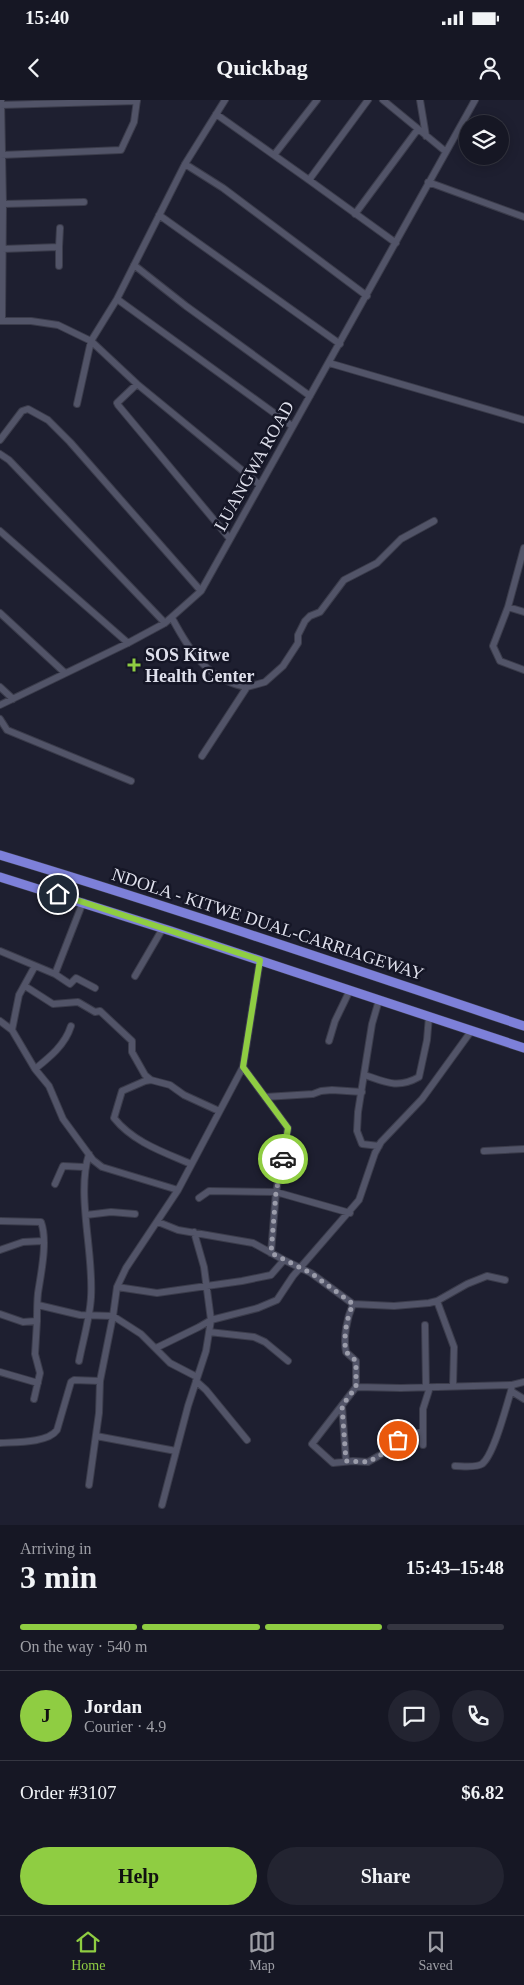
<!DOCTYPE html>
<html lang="en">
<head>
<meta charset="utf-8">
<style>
	:root { --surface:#161724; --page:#232431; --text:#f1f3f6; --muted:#9e9fa6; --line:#353641; --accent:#8fcd42 }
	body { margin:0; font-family:Georgia,serif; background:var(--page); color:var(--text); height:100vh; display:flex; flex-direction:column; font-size:19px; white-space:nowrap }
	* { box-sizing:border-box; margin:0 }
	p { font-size:16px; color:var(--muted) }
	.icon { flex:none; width:28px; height:28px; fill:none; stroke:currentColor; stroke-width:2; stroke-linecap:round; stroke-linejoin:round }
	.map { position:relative; height:1425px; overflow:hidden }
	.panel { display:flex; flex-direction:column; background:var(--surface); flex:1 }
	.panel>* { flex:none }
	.fabs { position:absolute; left:459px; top:15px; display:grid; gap:10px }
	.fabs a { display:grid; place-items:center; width:50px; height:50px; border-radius:50%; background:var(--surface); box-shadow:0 2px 12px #0003,0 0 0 1px var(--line); font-size:25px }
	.pin { position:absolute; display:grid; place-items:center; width:42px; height:42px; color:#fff; margin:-21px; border:2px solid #fff; border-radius:50%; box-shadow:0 1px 5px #0007 }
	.courier { position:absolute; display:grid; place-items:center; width:50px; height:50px; margin:-25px; border:4px solid #8fcd42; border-radius:50%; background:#fff; color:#222; box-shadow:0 1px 6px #0007 }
	.overview em { font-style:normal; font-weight:700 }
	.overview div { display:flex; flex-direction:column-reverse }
	.overview { display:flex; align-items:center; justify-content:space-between; height:85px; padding:0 20px }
	h1 { font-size:32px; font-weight:700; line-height:38px }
	.bar { display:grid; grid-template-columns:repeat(4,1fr); gap:8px 5px; align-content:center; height:60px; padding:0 20px }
	.bar i { height:6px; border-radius:4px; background:var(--line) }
	.bar .on { background:var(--accent) }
	.bar p { grid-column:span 4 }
	.line { display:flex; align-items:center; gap:12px; padding:0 20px; border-top:1px solid var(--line) }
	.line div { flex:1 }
	.round { display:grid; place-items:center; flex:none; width:52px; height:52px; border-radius:26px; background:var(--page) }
	.cta { display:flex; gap:10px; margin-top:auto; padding:10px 20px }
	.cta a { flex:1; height:58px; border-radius:30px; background:var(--accent); color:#111; font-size:20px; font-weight:700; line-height:58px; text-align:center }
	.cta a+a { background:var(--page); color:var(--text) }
	.status { display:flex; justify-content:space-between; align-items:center; height:35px; padding:0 25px; background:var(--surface); direction:ltr }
	.status svg { height:14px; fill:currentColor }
	header { display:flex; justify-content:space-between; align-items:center; height:65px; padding:0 20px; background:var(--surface); font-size:22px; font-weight:700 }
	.dock { display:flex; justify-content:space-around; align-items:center; height:70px; border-top:1px solid var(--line); background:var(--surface); font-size:14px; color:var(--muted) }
	.dock a { display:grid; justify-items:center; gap:2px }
	.dock .on { color:var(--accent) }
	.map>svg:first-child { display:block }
</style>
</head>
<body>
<div class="status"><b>15:40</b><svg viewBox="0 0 49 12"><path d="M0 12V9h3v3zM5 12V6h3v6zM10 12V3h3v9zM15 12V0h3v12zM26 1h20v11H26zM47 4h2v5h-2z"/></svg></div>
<header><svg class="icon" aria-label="back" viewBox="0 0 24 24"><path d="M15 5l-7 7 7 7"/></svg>Quickbag<svg class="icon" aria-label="person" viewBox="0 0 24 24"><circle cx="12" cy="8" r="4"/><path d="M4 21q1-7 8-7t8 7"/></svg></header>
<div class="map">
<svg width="524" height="1425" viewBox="0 0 524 1425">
	<rect width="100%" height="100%" fill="#1e1f30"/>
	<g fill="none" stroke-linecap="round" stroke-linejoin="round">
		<g stroke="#3b3c4b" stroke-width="8">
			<path id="minor" d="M1 0 3 104 2 221
				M383 0 445 51
				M420 0 426 36
				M1 5 137 1
				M216 14 309 80 396 143
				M1 55 121 50 134 22 137 0
				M274 55 317 0
				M185 64 223 88 367 196
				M309 80 368 0
				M428 82 524 117
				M3 104 84 102
				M355 114 418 29
				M159 115 340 244
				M2 149 59 147 60 128
				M134 165 186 206 310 296
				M59 166V147
				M117 199 292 326
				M0 221H31L58 225 91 241 137 284 260 385
				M329 263 524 320
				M137 284 117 303 118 305 230 439
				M77 304 91 241 117 199 185 64 225 0
				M0 340 22 311 28 309 48 320 70 342 201 491
				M0 354 9 360 165 523
				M0 431 128 543
				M524 448 508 507 493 546 500 561 524 570
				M508 507 524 512
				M0 513 65 573
				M172 518C189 550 208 581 247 587L202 656
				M0 587 13 599
				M247 587 265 582 283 566 298 543V535L305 521 310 516 320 512 344 480 377 463 401 439 434 421
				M0 605 128 543 165 523 201 491 475 0
				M0 619 7 630 131 681
				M0 851 55 874 70 884 76 878 95 888
				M55 874 83 802
				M135 876 163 828
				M25 886 53 904 78 902 95 912 100 911 132 941V952L145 975 151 980 170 985 184 995 219 1011
				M0 921 12 930 35 969 49 986 63 1019 93 1060 102 1067 178 1090
				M12 930 19 895 35 866
				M329 941 335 921 350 890
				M243 967 288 1028 276 1092 271 1153
				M35 969C50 957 65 945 71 926
				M365 975C385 982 398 989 419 977L427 940 429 916
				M151 980 145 981 122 991 114 1018C133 1042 163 1052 191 1064
				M265 997 313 994 321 991 332 990 362 992
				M379 1046 362 1044 357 1031 358 1012 372 924 379 900
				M484 1051 524 1049
				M55 1084 63 1066 84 1067
				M199 1098 209 1091 276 1092 350 1113
				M86 1115 111 1112 135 1114
				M0 1121 41 1122C48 1141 41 1173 38 1193 37 1202 37 1212 37 1221L23 1222 0 1214
				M158 1122 178 1130 253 1143 284 1160 311 1173 353 1204 394 1206 429 1203 437 1201 467 1184 487 1176 505 1180
				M0 1150 23 1142 43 1141
				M117 1187 157 1193 242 1181 271 1175 284 1160
				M437 1201 454 1247 453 1286
				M353 1204C347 1218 343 1237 346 1252L356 1261V1287L312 1344 333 1363 353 1361 368 1362 389 1350 401 1338 423 1331
				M38 1205 80 1215 113 1216 141 1234 170 1263 197 1277
				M425 1225 426 1287
				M209 1232 254 1237 265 1242 288 1261
				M156 1248 199 1227 211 1220 258 1208 277 1200 293 1176 359 1100 375 1053 381 1042 422 999 472 930
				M79 1261C83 1240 90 1218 91 1197 94 1153 76 1094 89 1054
				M0 1272 38 1283
				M196 1281 206 1290 247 1340
				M356 1287 401 1288 512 1285 524 1282
				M511 1291 524 1299
				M34 1299 40 1273 35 1254 37 1221
				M342 1306 346 1361
				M96 1336 176 1351
				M0 1343C15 1342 48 1343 57 1330L71 1282 74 1280 100 1281
				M423 1345V1309L430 1287
				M455 1366C462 1366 476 1368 482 1364 494 1355 506 1307 511 1291L512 1285
				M89 1385 99 1313 100 1281 113 1216 117 1187 126 1168 178 1090 243 967 260 860
				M162 1405 188 1306 206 1251 211 1220 204 1167 194 1132"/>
		</g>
		<g stroke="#3b3c4b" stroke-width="10">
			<path id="highway" d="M0 755C176 808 350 868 524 926
				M0 777 171 831 524 948"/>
		</g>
		<use href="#minor" stroke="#525468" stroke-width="6"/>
		<use href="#highway" stroke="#7d80d9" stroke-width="9"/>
	</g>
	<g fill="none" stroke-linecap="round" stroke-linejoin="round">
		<path stroke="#9b9caa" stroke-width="5" stroke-dasharray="0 9" d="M283 1059 276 1092 271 1153 311 1173 353 1204C347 1217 343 1237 346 1252L356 1261V1287L342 1306 346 1361 368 1362 389 1350 398 1340"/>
		<path stroke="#8fcd42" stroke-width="6" d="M58 794 260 860 243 967 288 1028 283 1059"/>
	</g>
	<path fill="#8fcd42" stroke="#151626" stroke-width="2" d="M131.5 557.5h5v5h5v5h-5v5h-5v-5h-5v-5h5z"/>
	<g text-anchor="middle" stroke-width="5" stroke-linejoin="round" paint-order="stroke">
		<g font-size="18" fill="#dedfeb" stroke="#151626">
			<text transform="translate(254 366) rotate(-61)" y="6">LUANGWA ROAD</text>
			<text transform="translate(268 824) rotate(18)" y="6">NDOLA - KITWE DUAL-CARRIAGEWAY</text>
		</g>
		<g font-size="18" font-weight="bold" fill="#dedfeb" stroke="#151626" text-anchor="start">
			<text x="145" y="561">SOS Kitwe<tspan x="145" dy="21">Health Center</tspan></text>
		</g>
	</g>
</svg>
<div class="fabs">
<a><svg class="icon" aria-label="layers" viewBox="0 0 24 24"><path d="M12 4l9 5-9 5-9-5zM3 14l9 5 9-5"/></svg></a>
</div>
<div class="pin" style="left:398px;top:1340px;background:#ea580c"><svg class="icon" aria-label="bag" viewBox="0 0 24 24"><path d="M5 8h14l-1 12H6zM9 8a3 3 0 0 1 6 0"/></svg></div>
<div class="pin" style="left:58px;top:794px;background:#1f2937"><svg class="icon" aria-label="home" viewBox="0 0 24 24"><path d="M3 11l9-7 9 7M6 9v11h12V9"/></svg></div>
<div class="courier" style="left:283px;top:1059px"><svg class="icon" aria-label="car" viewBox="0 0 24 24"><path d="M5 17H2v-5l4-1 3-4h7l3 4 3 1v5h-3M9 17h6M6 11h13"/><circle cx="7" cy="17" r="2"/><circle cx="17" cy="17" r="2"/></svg></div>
</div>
<section class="panel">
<div class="overview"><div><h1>3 min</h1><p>Arriving in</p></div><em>15:43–15:48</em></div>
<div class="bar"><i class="on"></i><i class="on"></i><i class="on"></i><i></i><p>On the way · 540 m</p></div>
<div class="line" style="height:90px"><b class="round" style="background:var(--accent);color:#111">J</b><div><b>Jordan</b><p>Courier · 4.9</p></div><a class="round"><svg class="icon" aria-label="chat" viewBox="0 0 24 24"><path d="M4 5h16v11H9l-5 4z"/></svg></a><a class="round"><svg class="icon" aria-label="phone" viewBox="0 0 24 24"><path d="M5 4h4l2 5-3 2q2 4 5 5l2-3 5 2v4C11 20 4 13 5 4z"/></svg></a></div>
<div class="line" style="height:65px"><div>Order #3107</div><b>$6.82</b></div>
<div class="cta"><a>Help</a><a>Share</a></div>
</section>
<nav class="dock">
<a class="on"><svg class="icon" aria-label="home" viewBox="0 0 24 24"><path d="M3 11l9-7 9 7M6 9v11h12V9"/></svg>Home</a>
<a><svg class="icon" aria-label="map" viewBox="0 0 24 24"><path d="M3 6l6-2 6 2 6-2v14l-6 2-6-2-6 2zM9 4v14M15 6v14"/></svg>Map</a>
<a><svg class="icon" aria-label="saved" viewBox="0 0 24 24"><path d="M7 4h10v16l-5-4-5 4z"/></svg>Saved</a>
</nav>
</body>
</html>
